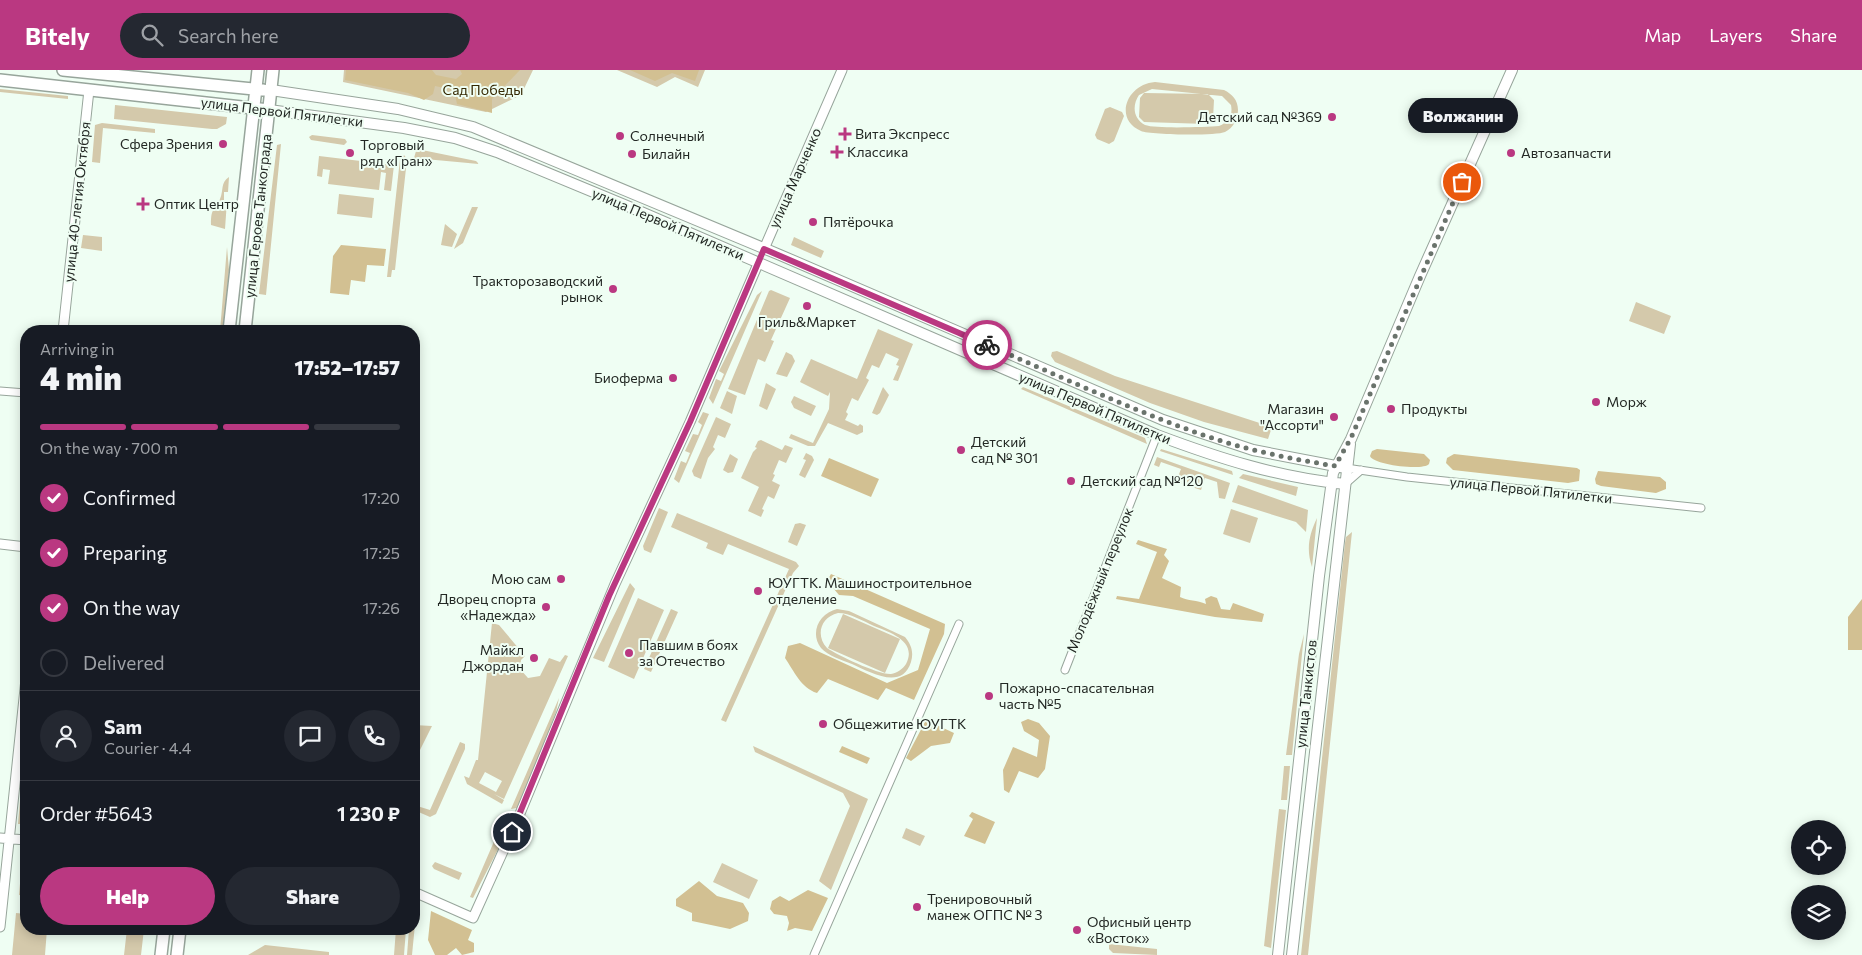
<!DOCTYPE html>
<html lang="en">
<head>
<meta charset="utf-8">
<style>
	:root { --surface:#171b24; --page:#242831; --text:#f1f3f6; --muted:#9ea1a6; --line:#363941; --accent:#ba3881 }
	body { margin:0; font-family:Commissioner,sans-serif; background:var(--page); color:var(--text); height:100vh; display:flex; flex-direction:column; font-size:19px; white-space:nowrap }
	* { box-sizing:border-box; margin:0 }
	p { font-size:16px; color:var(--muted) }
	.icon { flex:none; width:28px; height:28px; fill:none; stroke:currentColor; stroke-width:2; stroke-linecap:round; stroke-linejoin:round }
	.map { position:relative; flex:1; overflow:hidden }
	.sheet { position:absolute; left:20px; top:255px; width:400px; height:610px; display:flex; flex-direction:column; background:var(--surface); border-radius:20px; box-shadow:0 2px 12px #0003 }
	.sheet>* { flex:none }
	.buttons { position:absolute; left:1791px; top:750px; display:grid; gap:10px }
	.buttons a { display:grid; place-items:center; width:55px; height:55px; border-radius:50%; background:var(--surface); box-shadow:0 2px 12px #0003; font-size:25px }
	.pin { position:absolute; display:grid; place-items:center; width:42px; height:42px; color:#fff; margin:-21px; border:2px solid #fff; border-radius:50%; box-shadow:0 1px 5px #0007 }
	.courier { position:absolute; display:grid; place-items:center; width:50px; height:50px; margin:-25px; border:4px solid #ba3881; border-radius:50%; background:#fff; color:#222; box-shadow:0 1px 6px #0007 }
	.bubble { position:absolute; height:35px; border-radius:18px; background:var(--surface); box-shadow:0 2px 12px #0003; font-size:16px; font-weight:800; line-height:35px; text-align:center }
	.overview em { font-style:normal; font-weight:800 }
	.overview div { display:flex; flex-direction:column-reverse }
	.overview { display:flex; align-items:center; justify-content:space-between; height:85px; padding:0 20px }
	h1 { font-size:32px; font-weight:800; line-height:38px }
	.bar { display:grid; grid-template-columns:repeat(4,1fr); gap:8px 5px; align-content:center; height:60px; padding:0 20px }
	.bar i { height:6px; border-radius:4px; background:var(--line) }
	.bar .current { background:var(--accent) }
	.bar p { grid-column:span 4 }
	.line { display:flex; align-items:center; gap:12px; padding:0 20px; border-top:1px solid var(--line) }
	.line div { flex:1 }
	.round { display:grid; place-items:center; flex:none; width:52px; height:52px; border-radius:26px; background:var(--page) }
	ol { padding:0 20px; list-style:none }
	li { display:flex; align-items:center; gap:15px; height:55px }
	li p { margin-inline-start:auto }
	li .icon { padding:5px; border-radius:50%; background:var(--accent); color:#fff; stroke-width:4 }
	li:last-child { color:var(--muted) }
	li i { width:28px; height:28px; border:2px solid var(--line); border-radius:50% }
	.primary-button { display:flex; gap:10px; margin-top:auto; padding:10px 20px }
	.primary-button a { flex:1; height:58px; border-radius:30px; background:var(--accent); color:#fff; font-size:20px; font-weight:800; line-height:58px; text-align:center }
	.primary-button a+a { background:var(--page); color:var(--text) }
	header { display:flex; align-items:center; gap:30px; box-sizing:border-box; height:70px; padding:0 25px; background:var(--accent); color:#fff }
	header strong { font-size:24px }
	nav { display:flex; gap:28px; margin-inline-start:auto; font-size:18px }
	.search { width:350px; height:45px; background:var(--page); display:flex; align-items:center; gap:12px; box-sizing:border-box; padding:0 18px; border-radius:28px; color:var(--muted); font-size:19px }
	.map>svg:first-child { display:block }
</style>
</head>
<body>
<header>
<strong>Bitely</strong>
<div class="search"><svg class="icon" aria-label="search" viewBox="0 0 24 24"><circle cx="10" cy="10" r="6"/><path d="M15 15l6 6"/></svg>Search here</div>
<nav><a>Map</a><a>Layers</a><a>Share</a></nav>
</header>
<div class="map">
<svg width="1862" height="885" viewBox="0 0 1862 885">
	<rect width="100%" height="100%" fill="#effef3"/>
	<path fill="#d4c9ab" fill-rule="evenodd" d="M344 0H533L521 25 486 42 343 12Z
		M617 0H705L698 17 675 7 657 17Z
		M1155 12 1224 20C1232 24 1238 30 1238 40 1238 49 1233 58 1225 62 1216 66 1150 65 1141 61 1113 49 1127 14 1155 12ZM1152 19 1222 26 1231 35C1233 45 1229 52 1219 56 1206 57 1156 59 1145 55 1133 49 1132 35 1139 25Z
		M0 19 68 26V29L0 22Z
		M1144 23 1208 24 1214 30 1213 49 1207 54 1144 52 1139 47 1140 28Z
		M115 35 227 47 226 54 217 59H212L114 49Z
		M1110 37 1122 42 1124 46 1114 71 1109 74 1097 69 1095 65 1105 39Z
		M102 53 155 59V63L103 58 100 93 92 92 95 55Z
		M312 65 345 69 347 72 344 75 311 70 309 67Z
		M281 74 266 225 259 224 277 75Z
		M422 80 476 91 479 94 414 88 416 81Z
		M404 85 407 89 395 200H392L391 207H387L400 89Z
		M319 86 394 95 391 121 384 120 386 103 381 102 379 120 328 114 330 100 323 99 322 107 317 106Z
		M229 107 228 122H224V130L227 131 225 159 211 155C211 135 215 143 220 129 224 120 220 113 229 107Z
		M339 124 374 128 372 148 337 144Z
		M472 137H478L463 173 454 179Z
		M445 154 457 164 452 177 441 175Z
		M83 165 102 167V181L81 178Z
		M794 167 824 181 821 188 791 175Z
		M227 177 229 200 223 261H220Z
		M771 220 790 228 771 270 774 271 765 292 758 289 745 325 728 319 769 221Z
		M762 221 713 334 709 328 716 309 721 311 724 304 719 301 757 225Z
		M1636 232 1671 246 1664 264 1629 251Z
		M878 259 913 274 898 311 893 310 899 296 896 295 899 289 886 283 879 298 872 295 866 308 869 310 858 331 852 328 846 342 848 344 845 350 858 356 860 354 863 356V362L857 365 828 353 815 376H808L789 368 791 364 813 373 829 339 830 322 828 326 800 312 811 289 857 309Z
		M1057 281 1115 306 1272 357 1268 369 1204 352 1150 333 1055 292 1051 286 1052 282Z
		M786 282 792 285 795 291 787 307 776 304Z
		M766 313 776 319 767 340 759 336Z
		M883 317 889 325 880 343 877 345 872 343Z
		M1023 317 1145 368 1147 374 1021 319Z
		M727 321 737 326 732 344 720 338Z
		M794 326 816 336 811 346 794 338 791 332Z
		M703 342 709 344 679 413 674 409 681 391 686 393 690 383 685 381 693 364 698 365 702 355 698 352Z
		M716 347 731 354 725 368 718 365 713 377 715 379 708 388 701 409 694 406 692 401Z
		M761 370 782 380 785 375 793 378 786 393 779 390 773 404 775 405 772 411 780 415 774 429 768 426 762 439 764 440 761 447 748 441 759 417 741 408 753 382 757 378 755 377 758 371Z
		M1161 379 1232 401 1233 405 1160 381Z
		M806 383 812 386 814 390 805 408 799 405 806 390 803 389Z
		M730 384 738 389 733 402 728 403 723 400Z
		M1157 387 1230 413 1225 429 1219 428 1217 412 1205 408 1201 420 1176 412 1181 399 1161 392 1159 397 1154 395Z
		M1243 404 1298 417 1296 426 1239 408Z
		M1238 415 1308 440 1306 462 1296 452 1232 432Z
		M659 438 668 442 651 483 644 480 643 476Z
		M1231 439 1258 448 1250 473 1223 464Z
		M677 443 796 492 799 496 793 503 726 652 721 650 789 499 728 474 723 485 706 478 708 473 671 457Z
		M1317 448 1312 497C1306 479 1309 465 1317 448Z
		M800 453 806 455 797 476 788 472 795 454Z
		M1352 462 1308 885H1301L1345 473 1346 467Z
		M630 513 635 519 604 592 593 588Z
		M638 528 664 540 634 609 608 597Z
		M671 539 678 542 651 602 644 599Z
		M837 539 849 541 905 567C911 574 914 582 911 592 902 621 870 602 852 594 842 590 828 586 821 578 809 562 820 543 837 539ZM838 543C850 543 863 551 874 556 889 562 918 571 906 594 903 599 897 603 891 604 879 605 837 585 827 578 815 565 821 547 838 543Z
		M843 544 900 569 885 603 828 578Z
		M492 553 499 555 525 586 521 590 520 599 528 608 540 606 549 588 560 592 565 585 568 586 504 729 494 724 504 730 502 734 467 714 464 706 469 708 476 690H478ZM485 702 502 711 496 722 479 713Z
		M1304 564 1292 685H1286L1299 584Z
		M559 628 556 642 523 727 517 738 511 739Z
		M414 655 432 656 415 690 414 689Z
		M26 662V689L20 754H18Z
		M460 672 465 674V679L436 744 430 747 414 740V735L430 740Z
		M753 676 868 729 831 820 819 811 850 736 843 723 755 682Z
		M1284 696H1290L1287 730H1281Z
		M1279 739 1286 740 1271 878 1264 876Z
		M505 746 510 749 511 754 473 828 470 827Z
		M906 758 925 766 920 776 902 768Z
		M23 779 26 780V826L19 825Z
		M435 792 462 803 459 810 434 799 432 796Z
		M722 793 758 810 749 829 713 812Z
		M414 832 417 834 412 885H407L409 859H414Z
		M16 843 26 844V859H47L45 885H12Z
		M127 859H144L141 885H124Z
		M396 859H406L404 885H394Z
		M1109 874 1157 879V885L1113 883 1109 879Z
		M265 875 329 882V885H248Z"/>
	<path fill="#d2c092" d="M346 0H432L436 5 456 9 462 4 460 0H520L492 29V43L457 34 454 20 435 16 433 24 424 30 408 23 345 10Z
		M630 0H699L695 11 672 3 655 11Z
		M341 175 386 179 384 196 367 195 365 212 351 210 349 225 330 223 333 186Z
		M1377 379 1424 384 1430 390 1429 394C1423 401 1373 395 1370 386L1372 381Z
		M1454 384 1577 398 1580 400 1579 411 1568 413 1453 400 1446 393 1447 388Z
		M829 388 879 409 871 427 821 406Z
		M1598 401 1660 407 1666 412V419L1656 423 1601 416 1596 414 1595 409Z
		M1138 470 1167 479 1164 485 1169 491 1162 508 1181 517 1180 527C1188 531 1197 530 1206 534L1205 529 1211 526 1217 528 1221 539 1230 540 1233 533 1264 544 1262 552 1215 547 1116 529 1117 526 1139 529 1157 482 1136 474Z
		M831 504 945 554 944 564 914 630 886 618 878 630 828 609 817 623C801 618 794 601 785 588L788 576 800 573 887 613 918 600 930 559 853 526 839 525 827 511Z
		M1862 529V580H1848V547Z
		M1028 649 1039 653 1050 666 1045 699 1038 708 1019 701 1009 723 1004 720 1003 700 1013 677 1037 687 1039 670 1024 661 1021 652Z
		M926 650 954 663 950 673 931 676 911 691 906 688Z
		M842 676 870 688 867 694 839 682Z
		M972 742 995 752 985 774 964 766 973 749 969 746Z
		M699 811 717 826 743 833 749 843 748 851 730 859 692 851V843L676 836V829Z
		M808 820 828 828 812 861 795 858 787 861 789 853 787 846 774 844 770 839 772 831 780 826 789 831Z
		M431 841 472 860 468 870 474 873V882L462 885 456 878 447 885H435L428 870Z"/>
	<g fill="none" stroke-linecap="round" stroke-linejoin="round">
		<g stroke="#97a59b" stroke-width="9">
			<path id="minor" d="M0 321 26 323
				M1346 398 1407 407 1701 438
				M1345 414 1361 400
				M1065 600 1157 365
				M814 885 959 554"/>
		</g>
		<g stroke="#97a59b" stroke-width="11">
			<path id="tertiary" d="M764 179 842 0
				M63 261 89 20
				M0 474 26 477
				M0 768 26 770
				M414 822 473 848 519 746 615 514 690 352 758 194
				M0 857 26 609"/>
		</g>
		<g stroke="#97a59b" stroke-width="12">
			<path id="secondary" d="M271 20 398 39 473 57 780 185 1163 350 1253 380 1346 398
				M269 40 404 58 455 68 497 82 632 138 1157 365C1218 388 1280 408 1345 414
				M1278 885 1319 506 1333 403 1351 369 1420 206 1512 0
				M1292 885 1350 374"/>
		</g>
		<g stroke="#97a59b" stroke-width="14">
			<path id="primary" d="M63 0 263 20
				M0 10 269 40
				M229 261 258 0
				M245 261 273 0
				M161 885 164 859
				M177 885 180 859"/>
		</g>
		<use href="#minor" stroke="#fff" stroke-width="7"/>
		<use href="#tertiary" stroke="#fff" stroke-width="9"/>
		<use href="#secondary" stroke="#fff" stroke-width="10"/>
		<use href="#primary" stroke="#fff" stroke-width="11"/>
	</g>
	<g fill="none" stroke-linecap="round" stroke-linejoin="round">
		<path stroke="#6a736c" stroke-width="5" stroke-dasharray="0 9" d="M987 275C1060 306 1133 341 1209 367 1250 381 1293 389 1335 396L1351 368 1462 112"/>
		<path stroke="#ba3881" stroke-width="6" d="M512 762 609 526 690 352 764 179 987 275"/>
	</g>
	<g fill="#ba3881" stroke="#effef3" stroke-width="2">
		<circle cx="1332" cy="47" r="5"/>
		<path d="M842.5 56.5h5v5h5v5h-5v5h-5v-5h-5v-5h5z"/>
		<circle cx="620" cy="66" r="5"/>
		<circle cx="223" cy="74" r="5"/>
		<path d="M834.5 74.5h5v5h5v5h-5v5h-5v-5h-5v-5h5z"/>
		<circle cx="350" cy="83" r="5"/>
		<circle cx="1511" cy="83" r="5"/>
		<circle cx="632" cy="84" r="5"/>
		<path d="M140.5 126.5h5v5h5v5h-5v5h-5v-5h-5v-5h5z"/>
		<circle cx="813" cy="152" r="5"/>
		<circle cx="613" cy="219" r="5"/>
		<circle cx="807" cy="236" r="5"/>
		<circle cx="673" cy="308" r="5"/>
		<circle cx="1596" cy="332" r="5"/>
		<circle cx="1391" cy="339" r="5"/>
		<circle cx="1334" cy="347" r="5"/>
		<circle cx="961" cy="380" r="5"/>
		<circle cx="1071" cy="411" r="5"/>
		<circle cx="561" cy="509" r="5"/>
		<circle cx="758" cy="521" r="5"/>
		<circle cx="546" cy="537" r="5"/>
		<circle cx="629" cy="583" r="5"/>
		<circle cx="534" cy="588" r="5"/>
		<circle cx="989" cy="626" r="5"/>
		<circle cx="823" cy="654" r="5"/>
		<circle cx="917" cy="837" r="5"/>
		<circle cx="1077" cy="860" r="5"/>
	</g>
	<g text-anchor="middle" stroke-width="4" stroke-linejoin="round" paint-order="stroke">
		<g font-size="14" fill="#342701" stroke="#effef3">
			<text x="483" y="25">Сад Победы</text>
		</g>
		<g font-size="14" fill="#232824" stroke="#effef3">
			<text transform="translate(282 42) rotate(7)" y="5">улица Первой Пятилетки</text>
			<text transform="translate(795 108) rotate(-66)" y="5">улица Марченко</text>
			<text transform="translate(77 132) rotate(-84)" y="5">улица 40-летия Октября</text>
			<text transform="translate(258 146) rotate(-84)" y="5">улица Героев Танкограда</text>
			<text transform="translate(668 154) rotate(23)" y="5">улица Первой Пятилетки</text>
			<text transform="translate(1095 338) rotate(23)" y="5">улица Первой Пятилетки</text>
			<text transform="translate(1531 420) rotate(6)" y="5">улица Первой Пятилетки</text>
			<text transform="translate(1100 510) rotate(-68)" y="5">Молодёжный переулок</text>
			<text transform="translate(1306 624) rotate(-84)" y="5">улица Танкистов</text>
		</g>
		<g font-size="14" fill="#232824" stroke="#effef3" text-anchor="start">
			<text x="1322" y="52" text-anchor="end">Детский сад №369</text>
			<text x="855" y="69">Вита Экспресс</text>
			<text x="630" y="71">Солнечный</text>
			<text x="213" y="79" text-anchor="end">Сфера Зрения</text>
			<text x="360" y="80">Торговый<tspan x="360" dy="16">ряд «Гран»</tspan></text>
			<text x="847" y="87">Классика</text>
			<text x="1521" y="88">Автозапчасти</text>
			<text x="642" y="89">Билайн</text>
			<text x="154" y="139">Оптик Центр</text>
			<text x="823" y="157">Пятёрочка</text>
			<text x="603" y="216" text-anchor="end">Тракторозаводский<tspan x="603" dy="16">рынок</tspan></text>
			<text x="807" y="257" text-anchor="middle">Гриль&amp;Маркет</text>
			<text x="663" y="313" text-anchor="end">Биоферма</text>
			<text x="1606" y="337">Морж</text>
			<text x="1324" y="344" text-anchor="end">Магазин<tspan x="1324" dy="16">"Ассорти"</tspan></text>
			<text x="1401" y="344">Продукты</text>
			<text x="971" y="377">Детский<tspan x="971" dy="16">сад № 301</tspan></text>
			<text x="1081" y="416">Детский сад №120</text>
			<text x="551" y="514" text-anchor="end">Мою сам</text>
			<text x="768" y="518">ЮУГТК. Машиностроительное<tspan x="768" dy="16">отделение</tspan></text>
			<text x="536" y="534" text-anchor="end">Дворец спорта<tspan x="536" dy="16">«Надежда»</tspan></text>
			<text x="639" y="580">Павшим в боях<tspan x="639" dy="16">за Отечество</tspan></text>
			<text x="524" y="585" text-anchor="end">Майкл<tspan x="524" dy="16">Джордан</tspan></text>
			<text x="999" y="623">Пожарно-спасательная<tspan x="999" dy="16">часть №5</tspan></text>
			<text x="833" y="659">Общежитие ЮУГТК</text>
			<text x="927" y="834">Тренировочный<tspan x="927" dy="16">манеж ОГПС № 3</tspan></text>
			<text x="1087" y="857">Офисный центр<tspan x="1087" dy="16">«Восток»</tspan></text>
		</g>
	</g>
</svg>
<div class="buttons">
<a><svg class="icon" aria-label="locate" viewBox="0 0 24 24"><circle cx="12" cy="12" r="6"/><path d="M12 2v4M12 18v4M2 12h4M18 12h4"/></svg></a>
<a><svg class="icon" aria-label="layers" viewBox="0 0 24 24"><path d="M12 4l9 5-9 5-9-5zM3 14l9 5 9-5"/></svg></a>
</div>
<div class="pin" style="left:1462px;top:112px;background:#ea580c"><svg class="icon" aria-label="bag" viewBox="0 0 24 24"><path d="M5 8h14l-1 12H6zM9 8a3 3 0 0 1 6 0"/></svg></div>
<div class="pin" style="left:512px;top:762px;background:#1f2937"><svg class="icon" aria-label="home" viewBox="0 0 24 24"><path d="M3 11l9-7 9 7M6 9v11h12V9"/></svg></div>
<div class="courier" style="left:987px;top:275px"><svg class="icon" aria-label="bike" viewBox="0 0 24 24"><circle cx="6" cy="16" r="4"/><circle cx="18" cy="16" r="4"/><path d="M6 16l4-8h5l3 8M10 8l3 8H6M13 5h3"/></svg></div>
<div class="bubble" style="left:1408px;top:28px;width:110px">Волжанин</div>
<section class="sheet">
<div class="overview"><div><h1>4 min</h1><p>Arriving in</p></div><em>17:52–17:57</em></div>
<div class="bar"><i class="current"></i><i class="current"></i><i class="current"></i><i></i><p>On the way · 700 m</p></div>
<ol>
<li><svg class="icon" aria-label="check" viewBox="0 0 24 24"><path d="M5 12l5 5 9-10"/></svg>Confirmed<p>17:20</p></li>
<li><svg class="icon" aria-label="check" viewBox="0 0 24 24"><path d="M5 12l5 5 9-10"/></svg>Preparing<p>17:25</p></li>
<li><svg class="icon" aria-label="check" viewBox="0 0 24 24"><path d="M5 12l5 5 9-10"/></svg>On the way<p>17:26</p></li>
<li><i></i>Delivered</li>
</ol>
<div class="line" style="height:90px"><a class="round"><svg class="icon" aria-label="person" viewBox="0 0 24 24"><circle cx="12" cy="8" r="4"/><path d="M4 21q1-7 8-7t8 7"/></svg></a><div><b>Sam</b><p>Courier · 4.4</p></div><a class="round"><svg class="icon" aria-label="chat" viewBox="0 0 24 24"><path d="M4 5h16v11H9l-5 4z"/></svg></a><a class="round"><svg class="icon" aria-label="phone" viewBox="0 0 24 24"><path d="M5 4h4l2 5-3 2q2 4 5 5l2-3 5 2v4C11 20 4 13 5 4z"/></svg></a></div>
<div class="line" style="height:65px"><div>Order #5643</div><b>1 230 ₽</b></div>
<div class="primary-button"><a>Help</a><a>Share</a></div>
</section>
</div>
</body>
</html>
